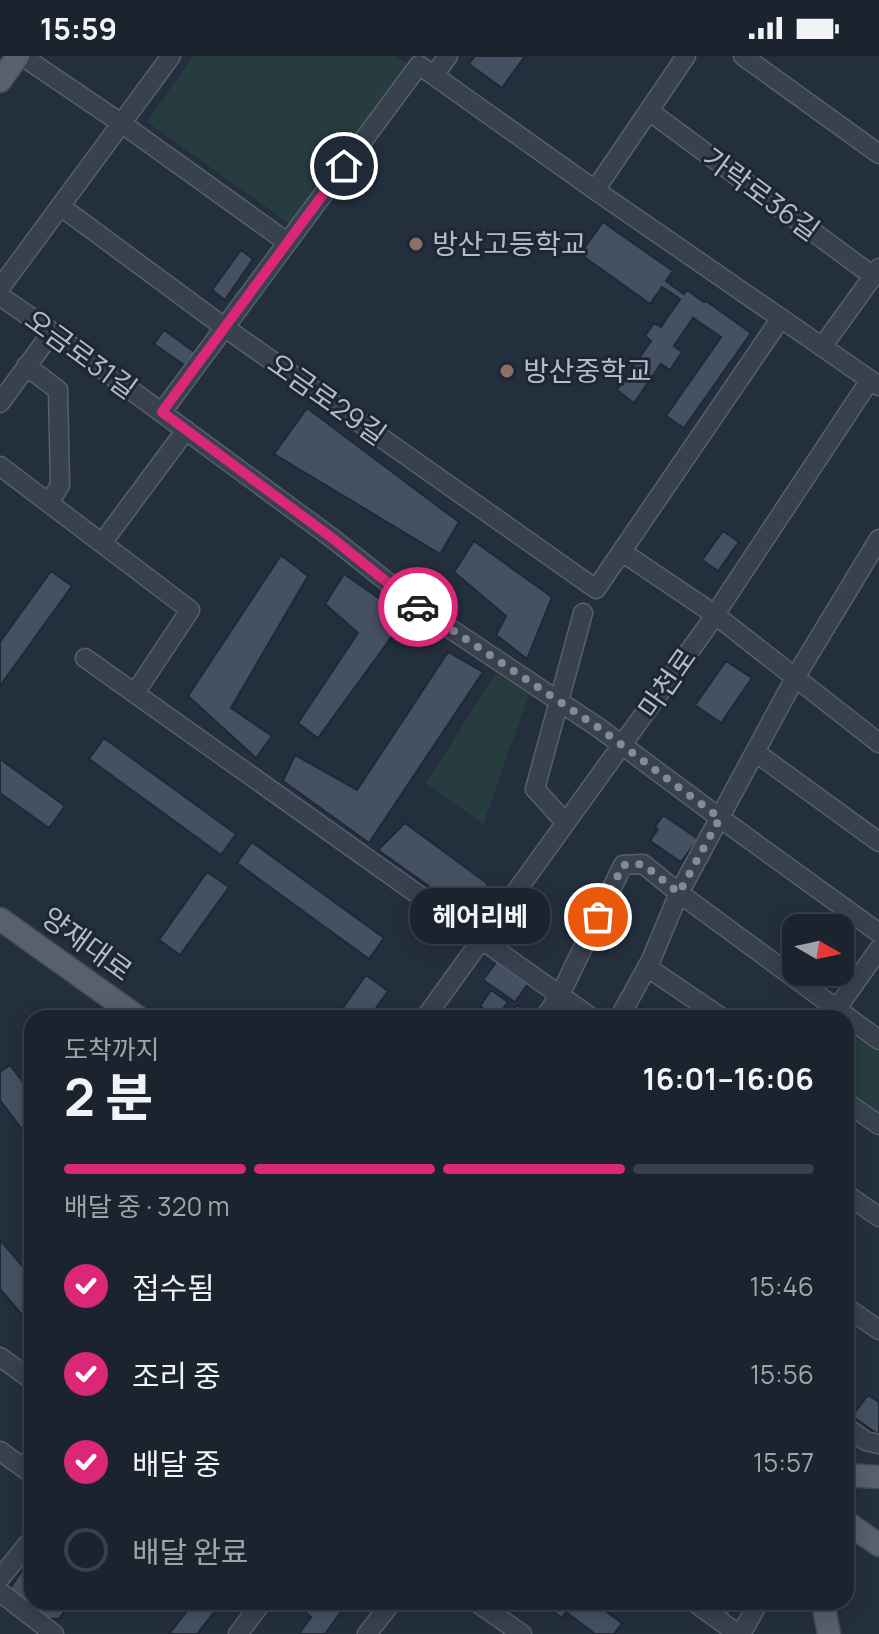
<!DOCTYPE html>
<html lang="ko">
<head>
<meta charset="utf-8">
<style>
	:root { --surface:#1b232e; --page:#242b36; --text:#f1f3f6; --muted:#a0a4aa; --line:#39404a; --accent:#db2777 }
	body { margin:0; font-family:Manrope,"Noto Sans KR",sans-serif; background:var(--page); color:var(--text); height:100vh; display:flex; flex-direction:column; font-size:30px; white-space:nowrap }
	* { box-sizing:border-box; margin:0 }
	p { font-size:26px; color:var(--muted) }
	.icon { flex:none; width:44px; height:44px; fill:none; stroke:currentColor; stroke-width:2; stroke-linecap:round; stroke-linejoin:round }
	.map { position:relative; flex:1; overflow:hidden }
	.details { position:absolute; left:24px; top:954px; width:830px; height:600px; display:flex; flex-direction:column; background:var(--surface); border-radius:24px; box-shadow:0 4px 20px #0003,0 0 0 2px var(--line) }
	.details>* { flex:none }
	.needle { width:52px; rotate:99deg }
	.controls { position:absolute; left:782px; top:858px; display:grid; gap:16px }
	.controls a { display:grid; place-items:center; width:72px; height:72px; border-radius:16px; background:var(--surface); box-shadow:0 4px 20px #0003,0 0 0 2px var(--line); font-size:40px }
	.pin { position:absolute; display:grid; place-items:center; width:68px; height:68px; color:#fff; margin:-34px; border:4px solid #fff; border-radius:50%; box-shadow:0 2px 8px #0007 }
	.courier { position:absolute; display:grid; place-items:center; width:80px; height:80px; margin:-40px; border:6px solid #db2777; border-radius:50%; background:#fff; color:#222; box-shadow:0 2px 10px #0007 }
	.bubble { position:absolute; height:56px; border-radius:24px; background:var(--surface); box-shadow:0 4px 20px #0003,0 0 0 2px var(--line); font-size:26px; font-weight:700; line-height:56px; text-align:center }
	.overview em { font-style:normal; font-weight:700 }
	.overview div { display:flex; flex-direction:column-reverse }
	.overview { display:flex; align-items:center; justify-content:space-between; height:136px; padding:0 40px }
	h1 { font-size:52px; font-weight:700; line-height:60px }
	.bar { display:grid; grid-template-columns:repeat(4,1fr); gap:12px 8px; align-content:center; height:96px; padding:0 40px }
	.bar i { height:10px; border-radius:6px; background:var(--line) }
	.bar .selected { background:var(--accent) }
	.bar p { grid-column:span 4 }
	ol { padding:0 40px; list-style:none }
	li { display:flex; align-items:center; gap:24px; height:88px }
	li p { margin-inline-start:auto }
	li .icon { padding:8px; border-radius:50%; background:var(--accent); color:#fff; stroke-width:4 }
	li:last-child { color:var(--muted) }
	li i { width:44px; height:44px; border:4px solid var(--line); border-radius:50% }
	.status { display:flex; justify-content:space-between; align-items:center; height:56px; padding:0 40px; background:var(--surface); direction:ltr }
	.status svg { height:22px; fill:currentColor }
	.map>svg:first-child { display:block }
</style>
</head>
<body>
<div class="status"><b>15:59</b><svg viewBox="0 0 49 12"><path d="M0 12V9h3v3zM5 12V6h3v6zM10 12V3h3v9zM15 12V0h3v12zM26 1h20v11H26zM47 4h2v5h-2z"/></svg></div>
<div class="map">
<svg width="879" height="1578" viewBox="0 0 879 1578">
	<rect width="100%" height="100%" fill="#242f3e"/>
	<path fill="#263c3f" d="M193 0H396L408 8 291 169 147 66Z
		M496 617 529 639 483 768 426 727Z
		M846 966 879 989V1062L846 1039Z"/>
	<path fill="#455162" stroke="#1f2835" stroke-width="2" d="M475 0H525L502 32 469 8Z
		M603 166 673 215 666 225 684 238 687 234 704 246 706 245 751 277 684 372 666 360 721 281 693 262 674 290 682 296 670 314 661 308 634 347 617 334 651 285 645 280 654 267 661 271 680 243 662 231 650 248 580 198Z
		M241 194 253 203 225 244 212 234Z
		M164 274 196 297 187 311 154 288Z
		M307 352 459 466 440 498 274 398Z
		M723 475 739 486 718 515 702 504Z
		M474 485 552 541 527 603 496 579 506 560 454 516Z
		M281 499 308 520 231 652 272 680 256 702 188 640Z
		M51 515 72 530 0 630V586Z
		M344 518 406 561 318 682 298 667 358 577 325 548Z
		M448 596 483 616 369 787 283 725 295 699 357 734Z
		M726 605 752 622 721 667 695 649Z
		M104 682 236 778 221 799 89 703Z
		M0 703 65 750 49 772 0 737Z
		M663 759 698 783 681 806 650 785 658 773 655 771Z
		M405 767 488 828 472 861 378 794Z
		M252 786 384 882 369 903 237 807Z
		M207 816 229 831 180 899 159 884Z
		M497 905 528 928 515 946 483 924Z
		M366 919 388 935 369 962H336Z
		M491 934 508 946 496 962 480 950Z
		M517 949 534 962H508Z
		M10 1009 32 1038V1087L0 1044V1016Z
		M0 1184 32 1221V1250L22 1259 0 1233Z
		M868 1339 879 1346V1379L852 1360Z
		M32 1500V1546H71L59 1563 20 1561 0 1547Z
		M194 1546H222L197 1578H169Z
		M314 1546H348L325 1578H299L311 1561 306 1557Z
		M540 1546H593L622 1567 614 1578H595L566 1556 562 1562Z
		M709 1546H737L738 1547 728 1560Z"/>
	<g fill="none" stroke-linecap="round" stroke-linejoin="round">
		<g stroke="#565f6c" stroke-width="21">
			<path id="minor" d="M22 0 121 67 287 186
				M743 0 879 98
				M434 19 448 0
				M649 55 873 220
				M595 134 686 0
				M60 150 224 271 596 533 781 262
				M0 232 171 0
				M0 240 52 276 332 482 425 556 599 672 720 762 879 877
				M822 291 879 212
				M26 310 58 334 60 429 49 447
				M0 347 52 276
				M162 356 419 9 595 134 879 330
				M0 410 190 554 135 637
				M102 487 186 374
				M622 496 714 558 879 687
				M85 602 592 962
				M755 696 879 786
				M566 767 535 733 583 557
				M647 911 722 962
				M425 962 704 575 870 324
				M544 962 560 939 623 809 643 808 679 837 879 984
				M619 962 651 904 679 837 796 620 879 483
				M830 962 879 893
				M846 1046 879 1069
				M846 1138 879 1161
				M846 1251 879 1274
				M0 1301 32 1324
				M846 1371 866 1385 879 1388
				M0 1395 32 1418
				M0 1522 32 1483
				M0 1536 54 1578
				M476 1546 522 1578
				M694 1546 738 1578
				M238 1578 262 1546
				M367 1578 392 1546
				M741 1578 759 1546"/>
		</g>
		<g stroke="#414a57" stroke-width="25">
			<path id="major" d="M0 25 18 0
				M0 863 139 962
				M846 1419 879 1421
				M846 1466 879 1489
				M823 1546 829 1578"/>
		</g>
		<use href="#minor" stroke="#38414e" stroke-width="18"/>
		<use href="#major" stroke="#56606e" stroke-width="22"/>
	</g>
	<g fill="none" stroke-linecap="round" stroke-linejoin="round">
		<path stroke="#828b98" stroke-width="8" stroke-dasharray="0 14.4" d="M418 551 599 672 720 762 679 837 643 808 623 809 598 861"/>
		<path stroke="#db2777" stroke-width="10" d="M344 110 162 356 332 482 418 551"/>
	</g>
	<g fill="#8d6e63" stroke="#1d2633" stroke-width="3">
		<circle cx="416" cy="188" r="8"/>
		<circle cx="507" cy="315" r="8"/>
	</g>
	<g text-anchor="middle" stroke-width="6" stroke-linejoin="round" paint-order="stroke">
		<g font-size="28" fill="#b4bcc9" stroke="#1d2633">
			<text transform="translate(761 138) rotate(36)" y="10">가락로36길</text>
			<text transform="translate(81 298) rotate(36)" y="10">오금로31길</text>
			<text transform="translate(327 343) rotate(35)" y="10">오금로29길</text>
			<text transform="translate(667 627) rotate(-55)" y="10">마천로</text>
			<text transform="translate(87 888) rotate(36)" y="10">양재대로</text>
		</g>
		<g font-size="28" fill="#b4bcc9" stroke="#1d2633" text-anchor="start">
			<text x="432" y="198">방산고등학교</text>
			<text x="523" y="325">방산중학교</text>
		</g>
	</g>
</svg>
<div class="controls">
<a><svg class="needle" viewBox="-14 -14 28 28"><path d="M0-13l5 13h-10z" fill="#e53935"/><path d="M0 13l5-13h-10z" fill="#a0a4aa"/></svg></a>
</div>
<div class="pin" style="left:598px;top:861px;background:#ea580c"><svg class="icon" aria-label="bag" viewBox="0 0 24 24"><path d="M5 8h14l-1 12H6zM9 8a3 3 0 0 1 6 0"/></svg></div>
<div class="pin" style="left:344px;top:110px;background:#1f2937"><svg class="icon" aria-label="home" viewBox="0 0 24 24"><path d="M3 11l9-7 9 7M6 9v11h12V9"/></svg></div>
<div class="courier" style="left:418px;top:551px"><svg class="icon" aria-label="car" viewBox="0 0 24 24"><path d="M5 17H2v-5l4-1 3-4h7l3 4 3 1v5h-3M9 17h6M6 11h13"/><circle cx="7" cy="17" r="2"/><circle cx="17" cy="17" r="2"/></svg></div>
<div class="bubble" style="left:410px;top:832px;width:140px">헤어리베</div>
<section class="details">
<div class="overview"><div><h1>2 분</h1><p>도착까지</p></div><em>16:01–16:06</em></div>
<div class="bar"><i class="selected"></i><i class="selected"></i><i class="selected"></i><i></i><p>배달 중 · 320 m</p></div>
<ol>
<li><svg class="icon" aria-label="check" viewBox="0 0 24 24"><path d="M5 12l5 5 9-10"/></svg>접수됨<p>15:46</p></li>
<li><svg class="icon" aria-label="check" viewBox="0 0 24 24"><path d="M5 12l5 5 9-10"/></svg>조리 중<p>15:56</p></li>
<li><svg class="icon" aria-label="check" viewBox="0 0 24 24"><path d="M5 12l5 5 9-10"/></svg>배달 중<p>15:57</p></li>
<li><i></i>배달 완료</li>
</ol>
</section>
</div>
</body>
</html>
